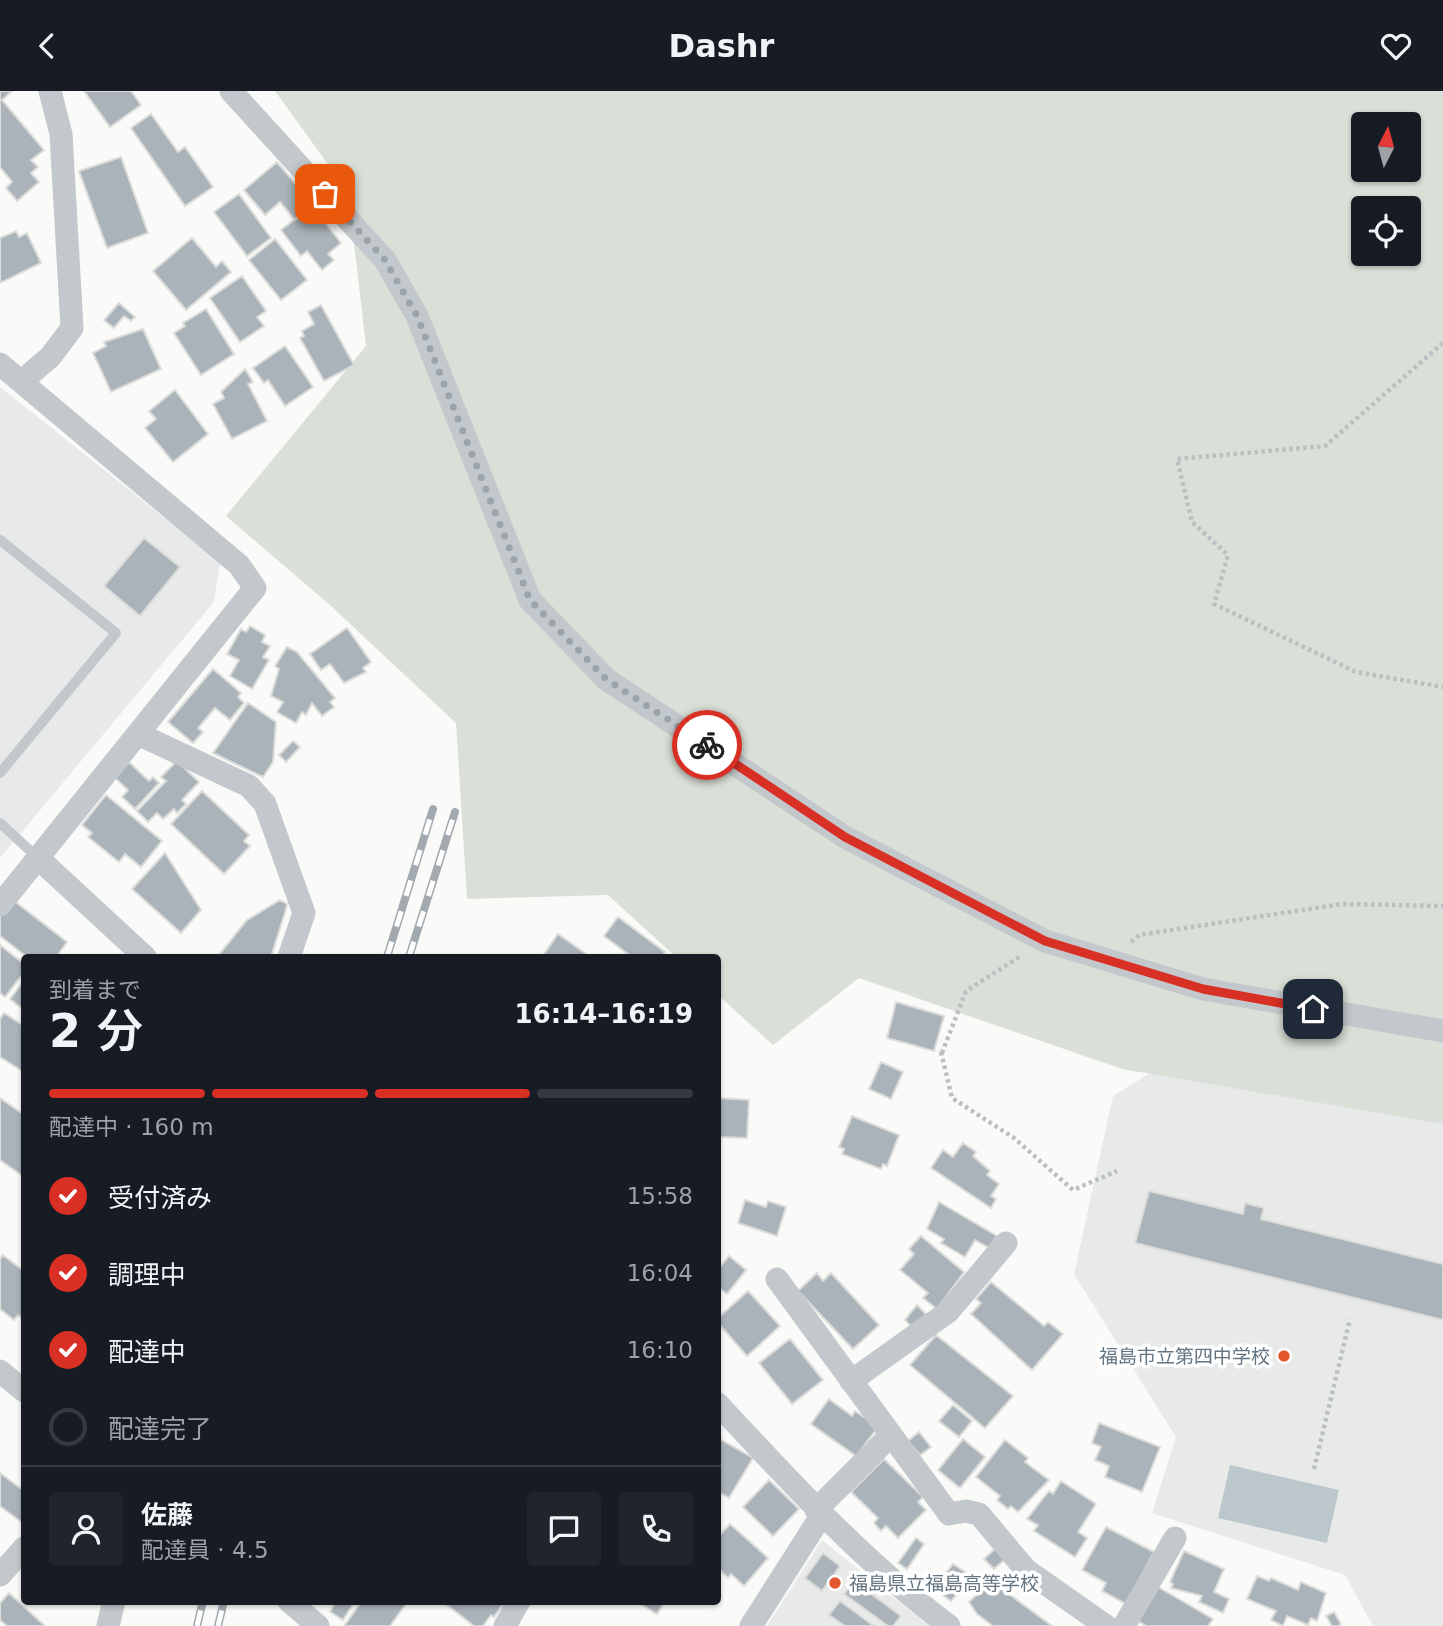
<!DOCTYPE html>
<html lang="ja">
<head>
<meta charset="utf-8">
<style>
	:root { --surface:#171b24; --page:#20242c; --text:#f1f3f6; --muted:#9ea1a6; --line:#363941; --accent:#d93025 }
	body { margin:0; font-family:"DejaVu Sans","Noto Sans JP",sans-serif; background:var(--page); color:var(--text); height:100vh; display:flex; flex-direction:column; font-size:26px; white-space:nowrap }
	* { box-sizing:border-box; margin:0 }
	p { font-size:23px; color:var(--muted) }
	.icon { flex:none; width:38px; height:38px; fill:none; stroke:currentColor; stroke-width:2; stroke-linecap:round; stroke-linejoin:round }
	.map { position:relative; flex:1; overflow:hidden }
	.sheet { position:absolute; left:21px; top:863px; width:700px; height:651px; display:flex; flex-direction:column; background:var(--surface); border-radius:7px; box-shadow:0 2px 5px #0004 }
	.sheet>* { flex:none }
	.needle { width:46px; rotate:6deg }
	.buttons { position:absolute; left:1351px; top:21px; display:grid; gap:14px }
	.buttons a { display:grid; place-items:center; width:70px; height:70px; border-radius:7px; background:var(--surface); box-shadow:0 2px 5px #0004; font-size:35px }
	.pin { position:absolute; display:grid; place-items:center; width:60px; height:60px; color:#fff; margin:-30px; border-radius:14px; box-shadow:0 4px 10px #0006 }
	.courier { position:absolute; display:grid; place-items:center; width:70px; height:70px; margin:-35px; border:5px solid #d93025; border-radius:50%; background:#fff; color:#222; box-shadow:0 2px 9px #0007 }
	.overview em { font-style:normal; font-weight:600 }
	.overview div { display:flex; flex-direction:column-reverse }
	.overview { display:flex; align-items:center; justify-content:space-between; height:119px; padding:0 28px }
	h1 { font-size:46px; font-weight:600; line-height:52px }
	.bar { display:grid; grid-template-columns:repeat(4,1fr); gap:10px 7px; align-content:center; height:84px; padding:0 28px }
	.bar i { height:9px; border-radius:5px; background:var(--line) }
	.bar .selected { background:var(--accent) }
	.bar p { grid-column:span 4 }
	.line { display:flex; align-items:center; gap:18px; padding:0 28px; border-top:2px solid var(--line) }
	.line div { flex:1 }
	.round { display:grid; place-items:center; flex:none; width:74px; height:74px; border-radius:7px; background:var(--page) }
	ol { padding:0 28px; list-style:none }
	li { display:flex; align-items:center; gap:21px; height:77px }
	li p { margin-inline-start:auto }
	li .icon { padding:7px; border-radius:50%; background:var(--accent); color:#fff; stroke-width:4 }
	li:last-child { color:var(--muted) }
	li i { width:38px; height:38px; border:4px solid var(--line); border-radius:50% }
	header { display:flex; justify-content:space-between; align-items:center; height:91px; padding:0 28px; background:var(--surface); font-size:32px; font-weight:600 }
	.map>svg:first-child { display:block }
</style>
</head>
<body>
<header><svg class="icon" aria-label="back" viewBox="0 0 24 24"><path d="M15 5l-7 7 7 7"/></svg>Dashr<svg class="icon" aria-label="heart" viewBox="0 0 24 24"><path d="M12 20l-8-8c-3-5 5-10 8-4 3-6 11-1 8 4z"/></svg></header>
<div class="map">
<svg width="1443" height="1535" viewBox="0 0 1443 1535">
	<rect width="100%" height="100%" fill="#fafaf8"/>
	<path fill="#e8e9e9" d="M0 296 220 471 214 511 0 767Z
		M1184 961 1443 1000V1535H1373L1345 1484 1152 1422 1176 1346 1074 1183 1113 1005Z
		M822 1449 929 1535H767Z"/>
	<path fill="#dadfd7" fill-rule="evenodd" d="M275 0H1443V1033L1122 978 859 887 773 954 718 904V866H676L608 804 467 808 456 632 330 514 226 425 366 255 348 101ZM1363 33H1409V79H1363ZM1363 117H1409V163H1363Z"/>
	<path fill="#bbc7cb" d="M1230 1374 1339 1399 1327 1452 1218 1427Z"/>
	<path fill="#aab3b9" stroke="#dcdcda" stroke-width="2" d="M0 0H12L2 9 44 59 31 69 38 76 31 82 39 91 17 110 6 97 12 91 0 76Z
		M84 0H131L141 14 110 36Z
		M151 23 178 61 185 56 213 96 185 115 131 37Z
		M121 66 148 142 107 157 79 80Z
		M277 71 313 114 295 129 280 111 265 124 244 99Z
		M239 103 271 147 247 165 214 121Z
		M312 115 341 152 328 163 334 169 322 179 307 160 301 165 281 139Z
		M16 140 19 146 27 142 41 172 0 192V147Z
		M192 147 216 176 222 170 231 181 186 219 153 180Z
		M275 148 307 189 281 209 249 169Z
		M242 185 266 220 257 226 264 235 240 251 210 207Z
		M119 212 135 226 131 230 124 225 114 237 104 229Z
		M321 214 354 274 324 290 300 247 304 245 302 240 314 233 308 221Z
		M206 218 234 263 201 284 174 242 185 235 183 232Z
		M143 238 161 278 111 301 93 262 106 255 104 251Z
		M285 255 313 296 285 315 268 289 264 292 253 277Z
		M245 278 253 291 248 293 267 330 232 348 213 313 224 307 221 301Z
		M175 299 208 343 173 371 145 337 156 328 149 320Z
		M144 447 180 476 140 525 104 495Z
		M250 535 265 544 262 551 270 555 263 566 269 569 252 598 230 585 239 569 227 563 241 538 246 541Z
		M347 537 371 571 363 577 366 581 344 592 330 573 321 579 310 563Z
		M287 556 297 561 335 607 330 611 334 616 322 625 312 612 306 624 302 621 296 632 277 621 283 611 271 605 279 578 275 575Z
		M213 578 241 602 238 606 244 612 230 629 215 617 198 637 203 641 193 652 168 631Z
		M248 612 276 631 273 671 263 686 213 662Z
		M293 650 300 656 286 671 279 664Z
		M177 670 199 691 182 709 186 713 177 722 174 718 163 728 157 722 148 731 137 720 166 690 161 686Z
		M129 671 149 690 153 686 159 692 135 718 122 706 128 699 115 687Z
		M202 700 249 744 244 750 250 755 224 783 171 733Z
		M106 704 162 750 141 776 125 763 119 771 88 746 92 742 82 734Z
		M165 762 201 819 181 842 132 798Z
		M13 809 67 851 56 866H27L0 845V825Z
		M280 809 287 813 286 818 271 866H217L247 829Z
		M618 826 665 861 661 866H632L604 845Z
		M558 843 589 865 588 866H542Z
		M0 854 24 873V881L5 906 0 902Z
		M24 890V919L10 908Z
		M896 911 944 925 934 960 887 947Z
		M4 922 24 935V981L0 966V928Z
		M881 971 903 981 891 1008 869 998Z
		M0 1007 24 1024V1086L0 1069Z
		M718 1007 749 1009 747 1047 718 1046Z
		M852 1025 899 1044 887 1075 883 1073 881 1078 842 1063 844 1058 839 1056Z
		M963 1052 976 1061 973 1065 990 1080 987 1084 999 1093 991 1105 996 1108 991 1117 931 1077 943 1059 953 1066Z
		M1149 1100 1243 1123 1245 1112 1264 1117 1261 1128 1443 1173V1229L1135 1152Z
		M745 1109 766 1116 768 1110 786 1116 777 1145 738 1132Z
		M939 1111 997 1145 989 1157 975 1149 965 1166 941 1152 944 1148 927 1138Z
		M921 1145 964 1181 937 1218 923 1207 928 1202 900 1179 914 1163 909 1158Z
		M3 1164 21 1178 24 1174V1229L18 1224 14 1229 0 1218V1168Z
		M729 1165 746 1179 727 1203 718 1196V1179Z
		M817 1182 823 1190 831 1182 879 1234 853 1258 798 1200Z
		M991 1191 1044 1235 1048 1231 1063 1243 1032 1279 971 1223 981 1212 976 1208Z
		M748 1200 780 1235 747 1265 718 1232V1227Z
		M917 1214 926 1223 913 1237 905 1229Z
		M936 1244 1013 1305 985 1337 910 1274Z
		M790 1248 823 1289 792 1313 759 1272Z
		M829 1308 852 1325 855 1320 878 1336 856 1365 811 1333Z
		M953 1314 972 1330 959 1346 939 1330Z
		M1099 1332 1160 1356 1142 1401 1105 1386 1109 1375 1095 1369 1101 1356 1092 1352Z
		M919 1341 931 1356 920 1364 908 1350Z
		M718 1347 753 1367 729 1407 718 1401Z
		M963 1348 985 1366 960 1397 938 1379Z
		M1005 1349 1028 1367 1025 1371 1049 1389 1018 1421 1011 1415 1008 1418 997 1409 1000 1405 976 1386Z
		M884 1368 923 1406 918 1411 926 1419 898 1447 886 1435 881 1440 874 1432 878 1427 851 1401Z
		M0 1382 24 1400V1433L0 1415Z
		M769 1389 799 1418 773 1445 743 1416Z
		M1061 1390 1096 1413 1078 1441 1087 1447 1075 1466 1034 1440 1038 1434 1027 1428 1049 1400 1053 1403Z
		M730 1433 768 1467 744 1495 731 1483 728 1487 718 1477V1446Z
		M1106 1436 1154 1461 1126 1513 1102 1500 1106 1492 1082 1479Z
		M916 1447 924 1453 907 1478 898 1472Z
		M995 1458 1005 1468 994 1478 984 1468Z
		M1184 1460 1224 1478 1214 1501 1229 1508 1223 1522 1199 1511 1202 1505 1171 1497 1173 1493 1170 1491Z
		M823 1462 840 1475 822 1500 805 1487Z
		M953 1473 973 1486 951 1510 934 1498Z
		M998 1484 1003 1489 997 1494 1052 1535H993L977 1523 969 1511Z
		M1257 1485 1269 1490 1271 1487 1298 1499 1301 1491 1326 1502 1317 1530 1311 1527 1308 1534 1287 1525 1283 1535 1271 1529 1276 1520 1247 1508Z
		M854 1490 901 1525 893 1535H888L844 1503Z
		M1158 1496 1213 1528 1208 1535H1146L1138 1530Z
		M9 1502 44 1534 43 1535H7L0 1529V1512Z
		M336 1510H355L343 1529 330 1521Z
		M362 1510H408L390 1535H344Z
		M442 1510H505L494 1526 491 1524 483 1535H474Z
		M636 1510H665L657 1523Z
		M840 1510 874 1535H845L829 1524Z
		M1334 1521 1341 1533 1339 1535H1332L1326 1525Z"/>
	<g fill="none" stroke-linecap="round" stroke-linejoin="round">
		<path stroke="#bbbfc2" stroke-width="4.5" stroke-dasharray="3.5 3.5" stroke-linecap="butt" d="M1443 252 1325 355 1177 368 1192 431 1228 464 1214 513 1356 581 1443 596
			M1131 851 1139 844 1342 813 1443 815
			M941 961 952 1007 1014 1047 1073 1099 1117 1080
			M942 962 966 900 1021 865
			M1314 1378 1350 1228"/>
		<path stroke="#c3c8cc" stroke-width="10" d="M0 449 116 542 0 682
			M0 732 38 767"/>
		<path stroke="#c3c8cc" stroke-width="23" d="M231 0 385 169 417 225 530 509 606 588 845 746 1045 850 1203 898 1443 940
			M0 273 239 474 255 497 0 814
			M22 290 50 266 72 237 61 43 50 0
			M138 643 249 695 265 713 304 822 289 866
			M38 767 145 866
			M777 1188 949 1423 966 1420 979 1423 1026 1479 1106 1535
			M0 1280 24 1300
			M851 1290 948 1221 1006 1152
			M718 1313C791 1392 863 1470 949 1535
			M816 1419 890 1345
			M0 1484 24 1457
			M289 1510 318 1535
			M108 1535 114 1510
			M505 1535 519 1510
			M751 1535 821 1425
			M1124 1535 1175 1447"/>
		<g stroke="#a2aab0" stroke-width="8">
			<path id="rail" d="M387 866 433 718
				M409 866 455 721
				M197 1535 203 1510
				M218 1535 224 1510"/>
		</g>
		<use href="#rail" stroke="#fff" stroke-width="5" stroke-dasharray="16" stroke-linecap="butt"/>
	</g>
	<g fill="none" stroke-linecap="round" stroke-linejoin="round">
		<path stroke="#99a4ac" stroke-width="7" stroke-dasharray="0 12.6" d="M325 103 385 169 417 225 530 509 606 588 707 654"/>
		<path stroke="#d93025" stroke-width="9" d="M707 654 845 746 1045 850 1203 898 1313 918"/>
	</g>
	<g fill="#e4572e" stroke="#fff" stroke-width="2.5">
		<circle cx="1284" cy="1265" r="7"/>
		<circle cx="835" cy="1492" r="7"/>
	</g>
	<g text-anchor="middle" stroke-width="7" stroke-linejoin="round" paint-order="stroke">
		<g font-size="19" fill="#657683" stroke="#fff" text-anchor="end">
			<text x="1270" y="1272">福島市立第四中学校</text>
			<text x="849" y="1499" text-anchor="start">福島県立福島高等学校</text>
		</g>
	</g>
</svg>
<div class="buttons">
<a><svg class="needle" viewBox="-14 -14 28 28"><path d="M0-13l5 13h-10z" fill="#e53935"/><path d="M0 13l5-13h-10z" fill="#9ea1a6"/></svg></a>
<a><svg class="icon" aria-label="locate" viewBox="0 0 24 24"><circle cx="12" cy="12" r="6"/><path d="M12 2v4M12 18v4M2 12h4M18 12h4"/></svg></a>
</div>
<div class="pin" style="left:325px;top:103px;background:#ea580c"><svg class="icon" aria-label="bag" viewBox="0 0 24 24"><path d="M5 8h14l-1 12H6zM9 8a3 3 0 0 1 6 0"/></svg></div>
<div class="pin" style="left:1313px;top:918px;background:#1f2937"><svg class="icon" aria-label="home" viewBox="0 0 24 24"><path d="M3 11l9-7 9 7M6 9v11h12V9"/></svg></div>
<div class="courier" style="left:707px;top:654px"><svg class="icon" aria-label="bike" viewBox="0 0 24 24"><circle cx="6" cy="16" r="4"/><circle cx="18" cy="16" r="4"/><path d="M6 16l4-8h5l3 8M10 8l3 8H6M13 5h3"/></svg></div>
<section class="sheet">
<div class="overview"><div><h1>2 分</h1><p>到着まで</p></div><em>16:14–16:19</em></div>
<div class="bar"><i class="selected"></i><i class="selected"></i><i class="selected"></i><i></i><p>配達中 · 160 m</p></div>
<ol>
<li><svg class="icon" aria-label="check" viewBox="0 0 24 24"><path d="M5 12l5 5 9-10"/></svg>受付済み<p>15:58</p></li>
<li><svg class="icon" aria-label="check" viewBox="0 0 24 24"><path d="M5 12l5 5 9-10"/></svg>調理中<p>16:04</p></li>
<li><svg class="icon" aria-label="check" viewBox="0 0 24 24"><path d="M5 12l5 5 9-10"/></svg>配達中<p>16:10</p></li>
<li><i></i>配達完了</li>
</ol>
<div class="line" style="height:126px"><a class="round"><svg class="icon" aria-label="person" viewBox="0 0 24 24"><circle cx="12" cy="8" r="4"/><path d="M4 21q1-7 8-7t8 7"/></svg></a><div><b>佐藤</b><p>配達員 · 4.5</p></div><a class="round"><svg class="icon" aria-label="chat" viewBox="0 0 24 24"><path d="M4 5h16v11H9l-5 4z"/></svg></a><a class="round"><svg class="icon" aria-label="phone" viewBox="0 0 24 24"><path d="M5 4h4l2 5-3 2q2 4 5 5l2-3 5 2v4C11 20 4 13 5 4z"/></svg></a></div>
</section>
</div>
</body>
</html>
